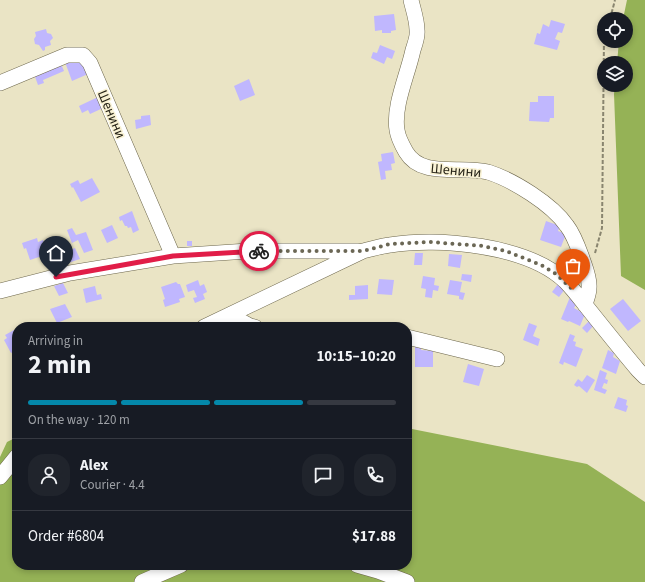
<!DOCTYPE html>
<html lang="en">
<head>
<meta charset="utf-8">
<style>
	:root { --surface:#171b24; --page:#20242c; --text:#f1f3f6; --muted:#9ea1a6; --line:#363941; --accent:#0488aa }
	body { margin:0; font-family:"Source Sans 3",sans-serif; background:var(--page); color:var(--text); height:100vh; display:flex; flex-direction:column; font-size:15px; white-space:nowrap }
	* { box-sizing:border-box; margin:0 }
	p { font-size:13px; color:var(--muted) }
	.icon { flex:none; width:22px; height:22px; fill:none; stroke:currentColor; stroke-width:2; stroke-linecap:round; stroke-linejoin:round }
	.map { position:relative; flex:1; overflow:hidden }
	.sheet { position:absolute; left:12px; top:322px; width:400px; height:248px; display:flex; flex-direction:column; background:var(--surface); border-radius:16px; box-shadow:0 2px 6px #0003 }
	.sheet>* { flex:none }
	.controls { position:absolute; left:597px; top:12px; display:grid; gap:8px }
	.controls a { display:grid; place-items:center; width:36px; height:36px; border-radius:50%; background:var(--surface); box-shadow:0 2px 6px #0003; font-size:20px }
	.pin { position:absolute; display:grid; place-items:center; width:34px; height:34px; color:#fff; margin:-41px -17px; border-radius:50% 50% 50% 0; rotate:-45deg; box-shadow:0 0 4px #0007 }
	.pin .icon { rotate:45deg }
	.courier { position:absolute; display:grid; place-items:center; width:40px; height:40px; margin:-20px; border:3px solid #e11d48; border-radius:50%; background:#fff; color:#222; box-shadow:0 1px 5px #0007 }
	.overview em { font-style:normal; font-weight:700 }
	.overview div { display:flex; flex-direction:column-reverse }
	.overview { display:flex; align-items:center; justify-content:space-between; height:68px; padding:0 16px }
	h1 { font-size:26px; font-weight:700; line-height:30px }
	.bar { display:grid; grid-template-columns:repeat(4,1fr); gap:6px 4px; align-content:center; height:48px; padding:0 16px }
	.bar i { height:5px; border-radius:3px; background:var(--line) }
	.bar .current { background:var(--accent) }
	.bar p { grid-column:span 4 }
	.line { display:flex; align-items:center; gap:10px; padding:0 16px; border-top:1px solid var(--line) }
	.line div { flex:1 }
	.round { display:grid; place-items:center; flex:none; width:42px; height:42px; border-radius:16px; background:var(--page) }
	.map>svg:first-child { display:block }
</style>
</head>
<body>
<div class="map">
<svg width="645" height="582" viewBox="0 0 645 582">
	<rect width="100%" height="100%" fill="#eae4c5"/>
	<path fill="#95b256" d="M627 0H645V290L621 276 614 94 615 85H626V63H617L619 41H626V19H623Z
		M407 428 587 464 645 502V582H0V457L7 442 17 437V565H407Z"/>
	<path fill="#c0b7fe" d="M394 14 396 30 391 31V33H382V30L375 31 374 16Z
		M551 20 565 24 562 33 558 32 555 39 560 41 557 50 534 44 537 33 540 34 543 24 549 27Z
		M46 29 47 33 51 34 53 38 50 41 51 45 45 47V50L43 51 39 45 35 44 34 39 36 36 35 32Z
		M380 45 395 51 392 59 387 57 384 64 371 58 373 52 377 53Z
		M81 56 88 74 72 81 65 62Z
		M61 64 64 71 43 80 44 83 38 85 34 74Z
		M249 79 255 95 240 101 234 86Z
		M538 96H554V118H550L549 122 529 121 530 102H538Z
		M98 97 103 108 90 114 88 110 82 113 79 106Z
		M150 115 151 125 136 129 135 120 141 119V116Z
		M393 152 395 163 391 164 392 170 385 171 386 179 381 180 378 162 382 161 381 154Z
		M92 178 100 192 81 202 73 187 72 188 70 184 78 180 80 184Z
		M132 211 139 230 133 233 131 227 128 228 127 226H125L122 220 120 221 119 217Z
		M546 221 560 226 558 231 566 234 561 247 540 240Z
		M112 225 118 238 107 243 101 230Z
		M72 228 76 235 86 232 93 250 84 253 78 240 72 243 67 230Z
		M37 238 38 242 43 240 48 254 30 260 26 248 24 249 22 243Z
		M187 241H192V246H187Z
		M75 248 80 259 68 263 63 253Z
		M415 253H423L422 265H414Z
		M449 254 462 255 460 268 448 266Z
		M462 274 472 275 471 282 461 280Z
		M423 276 435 278 434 285 439 286 438 291 433 290 432 298 425 297 426 289 421 288Z
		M379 279 394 280 392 295 377 294Z
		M198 280 200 286 204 284 207 292 203 294 205 299 195 303 193 298 197 297 194 290 188 292 186 285Z
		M450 280 462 282 460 292 465 293 463 300 459 299V296L447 294Z
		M176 282 178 284H180L185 297 179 299 180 302 165 307 163 300 165 299 161 287Z
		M63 283 68 293 59 296 54 286Z
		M558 284 565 289 559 297 552 292Z
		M368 285V299L349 300V295H355V286Z
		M95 286 97 295 101 294 102 299 86 303 83 289Z
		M570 297 577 303 574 308 585 314 580 326 569 321 568 322 561 319Z
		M623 299 641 321 628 331 610 309Z
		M65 304 72 317 57 323 50 309Z
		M589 321 594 325 587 333 582 328Z
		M529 323 537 326 533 336 540 339 538 346 523 340Z
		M14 330 17 335V350L11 353 4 340 7 338 5 335Z
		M570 334 575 336 573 341 576 342 575 346 583 349 576 367 564 362 563 365 559 363Z
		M415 347H421V350L433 351V367H415Z
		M608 350 614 353 613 357 620 361 616 374 602 368Z
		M468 364 484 369 479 386 463 382Z
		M600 370 607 373 605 379 608 380 607 384 604 383 602 388 607 390 605 394 594 390Z
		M587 375 595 380 587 393 579 386 577 387 574 385 578 379 582 382Z
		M618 397 627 400 626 405 628 406 626 412 614 408Z"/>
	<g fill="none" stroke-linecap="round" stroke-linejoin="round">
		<g stroke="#6d674c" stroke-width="16">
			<path id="minor" d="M411 0C413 9 417 20 417 30 418 36 415 44 413 50 408 74 393 106 397 130 398 138 402 145 406 152 422 179 461 165 488 172 513 180 552 204 567 226 574 235 578 247 582 258 585 267 590 278 589 288 589 294 586 300 585 305
				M0 83 67 55H83L90 63 173 256
				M0 291 70 273 173 256 248 251H358
				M230 315 250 326 255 327
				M204 327 363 251C372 249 381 246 390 245 439 237 527 245 565 281 574 290 582 301 590 311 606 331 622 351 638 370L645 377
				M407 337 497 359
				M0 477 17 456
				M357 565 378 571 407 582
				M142 582 181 565"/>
		</g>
		<path stroke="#89856f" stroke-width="2" stroke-dasharray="4 2" stroke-linecap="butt" d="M610 19 615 0
			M595 253 602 228 604 38"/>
		<use href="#minor" stroke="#fff" stroke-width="15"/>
	</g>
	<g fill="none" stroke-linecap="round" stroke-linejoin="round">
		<path stroke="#6b6755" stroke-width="4" stroke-dasharray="0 7.2" d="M259 251H363L390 244 430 242 483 246 506 251 541 265 556 274 573 290"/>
		<path stroke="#e11d48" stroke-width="5" d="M56 277 173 256 259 251"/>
	</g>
	<g text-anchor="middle" stroke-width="3" stroke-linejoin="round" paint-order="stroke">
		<g font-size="14" fill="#262318" stroke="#f8f1d2">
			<text transform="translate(112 114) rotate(67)" y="5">Шенини</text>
			<text transform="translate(456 170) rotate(5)" y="5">Шенини</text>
		</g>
	</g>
</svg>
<div class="controls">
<a><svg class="icon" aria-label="locate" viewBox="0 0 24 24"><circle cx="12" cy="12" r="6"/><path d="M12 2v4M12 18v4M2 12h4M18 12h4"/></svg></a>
<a><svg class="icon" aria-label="layers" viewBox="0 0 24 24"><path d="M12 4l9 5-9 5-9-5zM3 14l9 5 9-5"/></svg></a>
</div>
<div class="pin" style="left:573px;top:290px;background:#ea580c"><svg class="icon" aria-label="bag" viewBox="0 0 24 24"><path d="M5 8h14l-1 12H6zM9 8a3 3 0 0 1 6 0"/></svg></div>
<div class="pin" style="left:56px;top:277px;background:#1f2937"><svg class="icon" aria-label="home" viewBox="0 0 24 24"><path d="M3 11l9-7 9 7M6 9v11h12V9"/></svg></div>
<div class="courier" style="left:259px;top:251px"><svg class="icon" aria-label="bike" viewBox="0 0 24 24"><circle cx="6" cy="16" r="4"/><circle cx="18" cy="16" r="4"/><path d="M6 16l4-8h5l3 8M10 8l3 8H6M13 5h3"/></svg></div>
<section class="sheet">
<div class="overview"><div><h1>2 min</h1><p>Arriving in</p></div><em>10:15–10:20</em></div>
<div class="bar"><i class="current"></i><i class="current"></i><i class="current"></i><i></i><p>On the way · 120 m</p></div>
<div class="line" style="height:72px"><a class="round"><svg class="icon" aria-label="person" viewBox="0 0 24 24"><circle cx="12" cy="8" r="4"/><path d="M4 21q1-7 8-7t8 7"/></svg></a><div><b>Alex</b><p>Courier · 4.4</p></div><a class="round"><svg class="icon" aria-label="chat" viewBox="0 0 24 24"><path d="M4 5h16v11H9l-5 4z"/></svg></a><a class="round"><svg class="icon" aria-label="phone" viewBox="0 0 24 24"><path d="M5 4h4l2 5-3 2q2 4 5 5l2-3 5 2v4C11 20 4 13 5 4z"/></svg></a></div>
<div class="line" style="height:52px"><div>Order #6804</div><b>$17.88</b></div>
</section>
</div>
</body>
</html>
